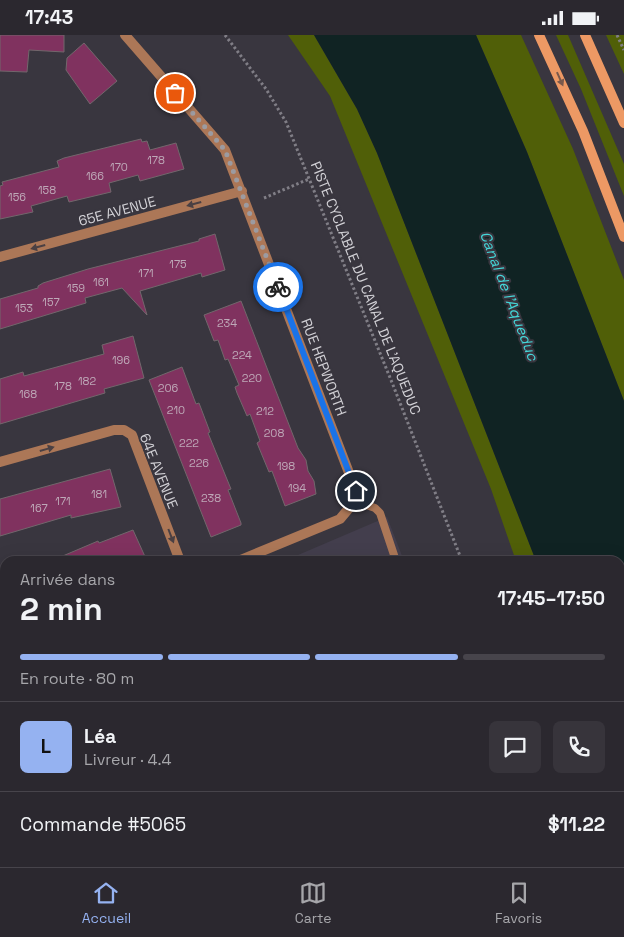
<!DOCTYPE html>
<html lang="fr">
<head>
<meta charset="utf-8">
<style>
	:root { --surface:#2b282f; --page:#37343b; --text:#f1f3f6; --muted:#a6a6aa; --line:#47444b; --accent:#95b2f1 }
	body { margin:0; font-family:"Space Grotesk",sans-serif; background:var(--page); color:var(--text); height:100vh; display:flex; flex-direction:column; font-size:19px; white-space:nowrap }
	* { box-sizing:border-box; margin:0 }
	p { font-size:16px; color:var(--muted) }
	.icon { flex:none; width:28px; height:28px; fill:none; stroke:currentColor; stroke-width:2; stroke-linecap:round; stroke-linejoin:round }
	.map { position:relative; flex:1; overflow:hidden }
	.sheet { position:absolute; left:0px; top:521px; width:625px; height:311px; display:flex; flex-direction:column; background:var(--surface); border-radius:15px 15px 0 0; box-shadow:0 5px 20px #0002,0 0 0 1px var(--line) }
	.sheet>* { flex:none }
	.pin { position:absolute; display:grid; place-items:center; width:42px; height:42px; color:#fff; margin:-21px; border:2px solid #fff; border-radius:50%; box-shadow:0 1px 5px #0007 }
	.courier { position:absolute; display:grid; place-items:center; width:50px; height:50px; margin:-25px; border:4px solid #1a73e8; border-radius:50%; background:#fff; color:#222; box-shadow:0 1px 6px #0007 }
	.summary em { font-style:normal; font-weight:700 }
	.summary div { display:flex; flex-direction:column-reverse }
	.summary { display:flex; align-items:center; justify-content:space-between; height:85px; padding:0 20px }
	h1 { font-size:32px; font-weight:700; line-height:38px }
	.bar { display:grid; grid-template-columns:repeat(4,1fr); gap:8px 5px; align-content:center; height:60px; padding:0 20px }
	.bar i { height:6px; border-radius:4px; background:var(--line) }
	.bar .current { background:var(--accent) }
	.bar p { grid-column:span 4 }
	.line { display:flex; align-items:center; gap:12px; padding:0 20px; border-top:1px solid var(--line) }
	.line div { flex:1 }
	.round { display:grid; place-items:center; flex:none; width:52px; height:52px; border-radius:8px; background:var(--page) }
	.status { display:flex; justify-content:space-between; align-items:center; height:35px; padding:0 25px; background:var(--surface); direction:ltr }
	.status svg { height:14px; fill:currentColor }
	.tab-bar { display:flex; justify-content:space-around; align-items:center; height:70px; border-top:1px solid var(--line); background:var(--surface); font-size:14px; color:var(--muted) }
	.tab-bar a { display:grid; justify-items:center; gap:2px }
	.tab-bar .current { color:var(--accent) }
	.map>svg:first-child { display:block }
</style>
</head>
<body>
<div class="status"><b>17:43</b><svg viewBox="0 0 49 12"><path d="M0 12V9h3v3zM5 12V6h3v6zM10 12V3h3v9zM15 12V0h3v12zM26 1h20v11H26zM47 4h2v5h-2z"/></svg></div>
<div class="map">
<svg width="624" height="832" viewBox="0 0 624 832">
	<rect width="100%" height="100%" fill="#39363f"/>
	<path fill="#433e4d" d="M387 482 404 526H284Z
		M5 645V828H523L525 832H0V647Z"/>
	<path fill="#505f08" d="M288 0H314L357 74 377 118 536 526H516L491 454 330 61Z
		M476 0H521L573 114 624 245V366L527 117Z
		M556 0H568L624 129V161L581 54Z
		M606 0H624V39Z
		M5 645V720L0 701V647Z
		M620 736 624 747V824L620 813Z"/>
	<path fill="#102323" d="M314 0H476L527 117 624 366V746L620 736V526H536L377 118 357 74Z"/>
	<path fill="#80325f" stroke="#72676c" d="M0 0H64V17L29 15 27 37 0 36Z
		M84 8 117 46 90 69 66 35 67 23Z
		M141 104 142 107 147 106 150 115 176 108 184 134 140 146 138 140 109 148 111 157 69 167 67 161 31 171 33 177 0 184V151L3 150 2 147 59 132 57 126 64 123Z
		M215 199 225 235 202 242 201 238 140 256 147 280 122 253 85 263 86 268 0 294V264L38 253V251L43 248 88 234 199 206V204Z
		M241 266 298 413 306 425 308 436 314 446 316 459 285 471 272 436 269 437 257 408 260 406 250 379 247 381 237 358 235 352 239 350 228 324 225 325 218 305 214 306 204 280Z
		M133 301 144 343 104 354 105 358 0 389V344L23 337 24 341 104 319 102 310Z
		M182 332 196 369 199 368 210 397 208 398 231 454 228 455 241 488V490L211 502 149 345Z
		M110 434 121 472 71 483V480L0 501V464Z
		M133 495 147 526H51L98 506 99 508Z"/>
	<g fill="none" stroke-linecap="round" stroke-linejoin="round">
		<path stroke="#807e86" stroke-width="3" stroke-dasharray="2.5 2.5" stroke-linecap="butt" d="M225 0 266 54 286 87 393 350 462 526
			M617 0 624 15
			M264 163 309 144
			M576 828 578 832"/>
		<path stroke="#ac7757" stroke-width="8" d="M355 466 375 473 380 478 396 526
			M512 828 514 832
			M0 829 6 832
			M435 832 437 828"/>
		<path stroke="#ac7757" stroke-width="10" d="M125 0 225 115 356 456 355 466 340 484 238 526
			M0 222 242 156
			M0 427 114 395H124L132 400 180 526
			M0 627 5 625"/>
		<path stroke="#ed9964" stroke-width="10" d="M539 0 583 96 624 202
			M585 0 624 88"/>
	</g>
	<defs><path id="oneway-solid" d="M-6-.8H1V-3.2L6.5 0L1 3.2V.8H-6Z" transform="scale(1.25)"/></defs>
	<use fill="#78594c" href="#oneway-solid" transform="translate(560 44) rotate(66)"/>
	<g fill="#4a4043">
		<use href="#oneway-solid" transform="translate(194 169) rotate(165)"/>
		<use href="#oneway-solid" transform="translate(38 212) rotate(165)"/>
		<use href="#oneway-solid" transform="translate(47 414) rotate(-16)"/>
		<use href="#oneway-solid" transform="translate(171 501) rotate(69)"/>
	</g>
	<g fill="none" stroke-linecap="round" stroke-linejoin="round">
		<path stroke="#9c9ba1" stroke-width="5" stroke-dasharray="0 9" d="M175 58 225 115 278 252"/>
		<path stroke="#1a73e8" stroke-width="6" d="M278 252 356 456"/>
	</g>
	<g text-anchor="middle" stroke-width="4" stroke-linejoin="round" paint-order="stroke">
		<g font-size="11" fill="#bea9b8">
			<text x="156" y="129">178</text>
			<text x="119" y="136">170</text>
			<text x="95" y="145">166</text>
			<text x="47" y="159">158</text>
			<text x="17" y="166">156</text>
			<text x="178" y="233">175</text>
			<text x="146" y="242">171</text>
			<text x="101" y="251">161</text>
			<text x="76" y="257">159</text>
			<text x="51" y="271">157</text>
			<text x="24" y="277">153</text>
			<text x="227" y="292">234</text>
			<text x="242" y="324">224</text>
			<text x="121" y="329">196</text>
			<text x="252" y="347">220</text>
			<text x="87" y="350">182</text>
			<text x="63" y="355">178</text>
			<text x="168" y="357">206</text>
			<text x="28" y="363">168</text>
			<text x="176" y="379">210</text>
			<text x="265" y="380">212</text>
			<text x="274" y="402">208</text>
			<text x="189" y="412">222</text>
			<text x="199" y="432">226</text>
			<text x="286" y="435">198</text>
			<text x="297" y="457">194</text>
			<text x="99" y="463">181</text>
			<text x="211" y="467">238</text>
			<text x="63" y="470">171</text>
			<text x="39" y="477">167</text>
		</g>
		<g font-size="14" fill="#d2d1d6" stroke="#39363f">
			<text transform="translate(117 176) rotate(-15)" y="5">65E AVENUE</text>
			<text transform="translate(366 253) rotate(68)" y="5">PISTE CYCLABLE DU CANAL DE L'AQUEDUC</text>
			<text transform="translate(324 332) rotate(69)" y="5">RUE HEPWORTH</text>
			<text transform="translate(159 436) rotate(68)" y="5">64E AVENUE</text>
		</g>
		<g font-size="15" font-style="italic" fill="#44d6d8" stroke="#39363f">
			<text transform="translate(509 261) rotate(69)" y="5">Canal de l'Aqueduc</text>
		</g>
	</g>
</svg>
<div class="pin" style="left:175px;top:58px;background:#ea580c"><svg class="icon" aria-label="bag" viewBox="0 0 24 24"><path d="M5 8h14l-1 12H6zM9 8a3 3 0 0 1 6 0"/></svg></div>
<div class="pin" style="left:356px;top:456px;background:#1f2937"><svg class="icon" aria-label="home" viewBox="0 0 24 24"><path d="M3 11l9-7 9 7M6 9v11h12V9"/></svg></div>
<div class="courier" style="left:278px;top:252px"><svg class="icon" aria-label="bike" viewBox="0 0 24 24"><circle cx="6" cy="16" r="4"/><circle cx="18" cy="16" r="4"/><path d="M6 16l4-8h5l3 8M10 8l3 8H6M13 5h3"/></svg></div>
<section class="sheet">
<div class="summary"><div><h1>2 min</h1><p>Arrivée dans</p></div><em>17:45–17:50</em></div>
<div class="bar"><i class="current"></i><i class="current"></i><i class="current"></i><i></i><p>En route · 80 m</p></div>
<div class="line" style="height:90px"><b class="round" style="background:var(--accent);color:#111">L</b><div><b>Léa</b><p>Livreur · 4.4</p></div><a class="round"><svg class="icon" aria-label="chat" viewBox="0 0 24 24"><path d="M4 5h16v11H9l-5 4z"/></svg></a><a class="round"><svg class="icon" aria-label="phone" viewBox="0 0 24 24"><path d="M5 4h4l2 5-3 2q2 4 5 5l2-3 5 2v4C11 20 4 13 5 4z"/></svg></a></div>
<div class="line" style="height:65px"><div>Commande #5065</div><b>$11.22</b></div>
</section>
</div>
<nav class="tab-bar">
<a class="current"><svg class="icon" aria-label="home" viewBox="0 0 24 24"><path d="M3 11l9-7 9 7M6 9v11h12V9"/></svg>Accueil</a>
<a><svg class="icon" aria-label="map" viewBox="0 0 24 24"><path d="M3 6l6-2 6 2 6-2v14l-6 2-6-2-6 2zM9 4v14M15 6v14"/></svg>Carte</a>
<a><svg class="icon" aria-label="saved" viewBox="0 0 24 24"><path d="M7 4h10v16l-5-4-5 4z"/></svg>Favoris</a>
</nav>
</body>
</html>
